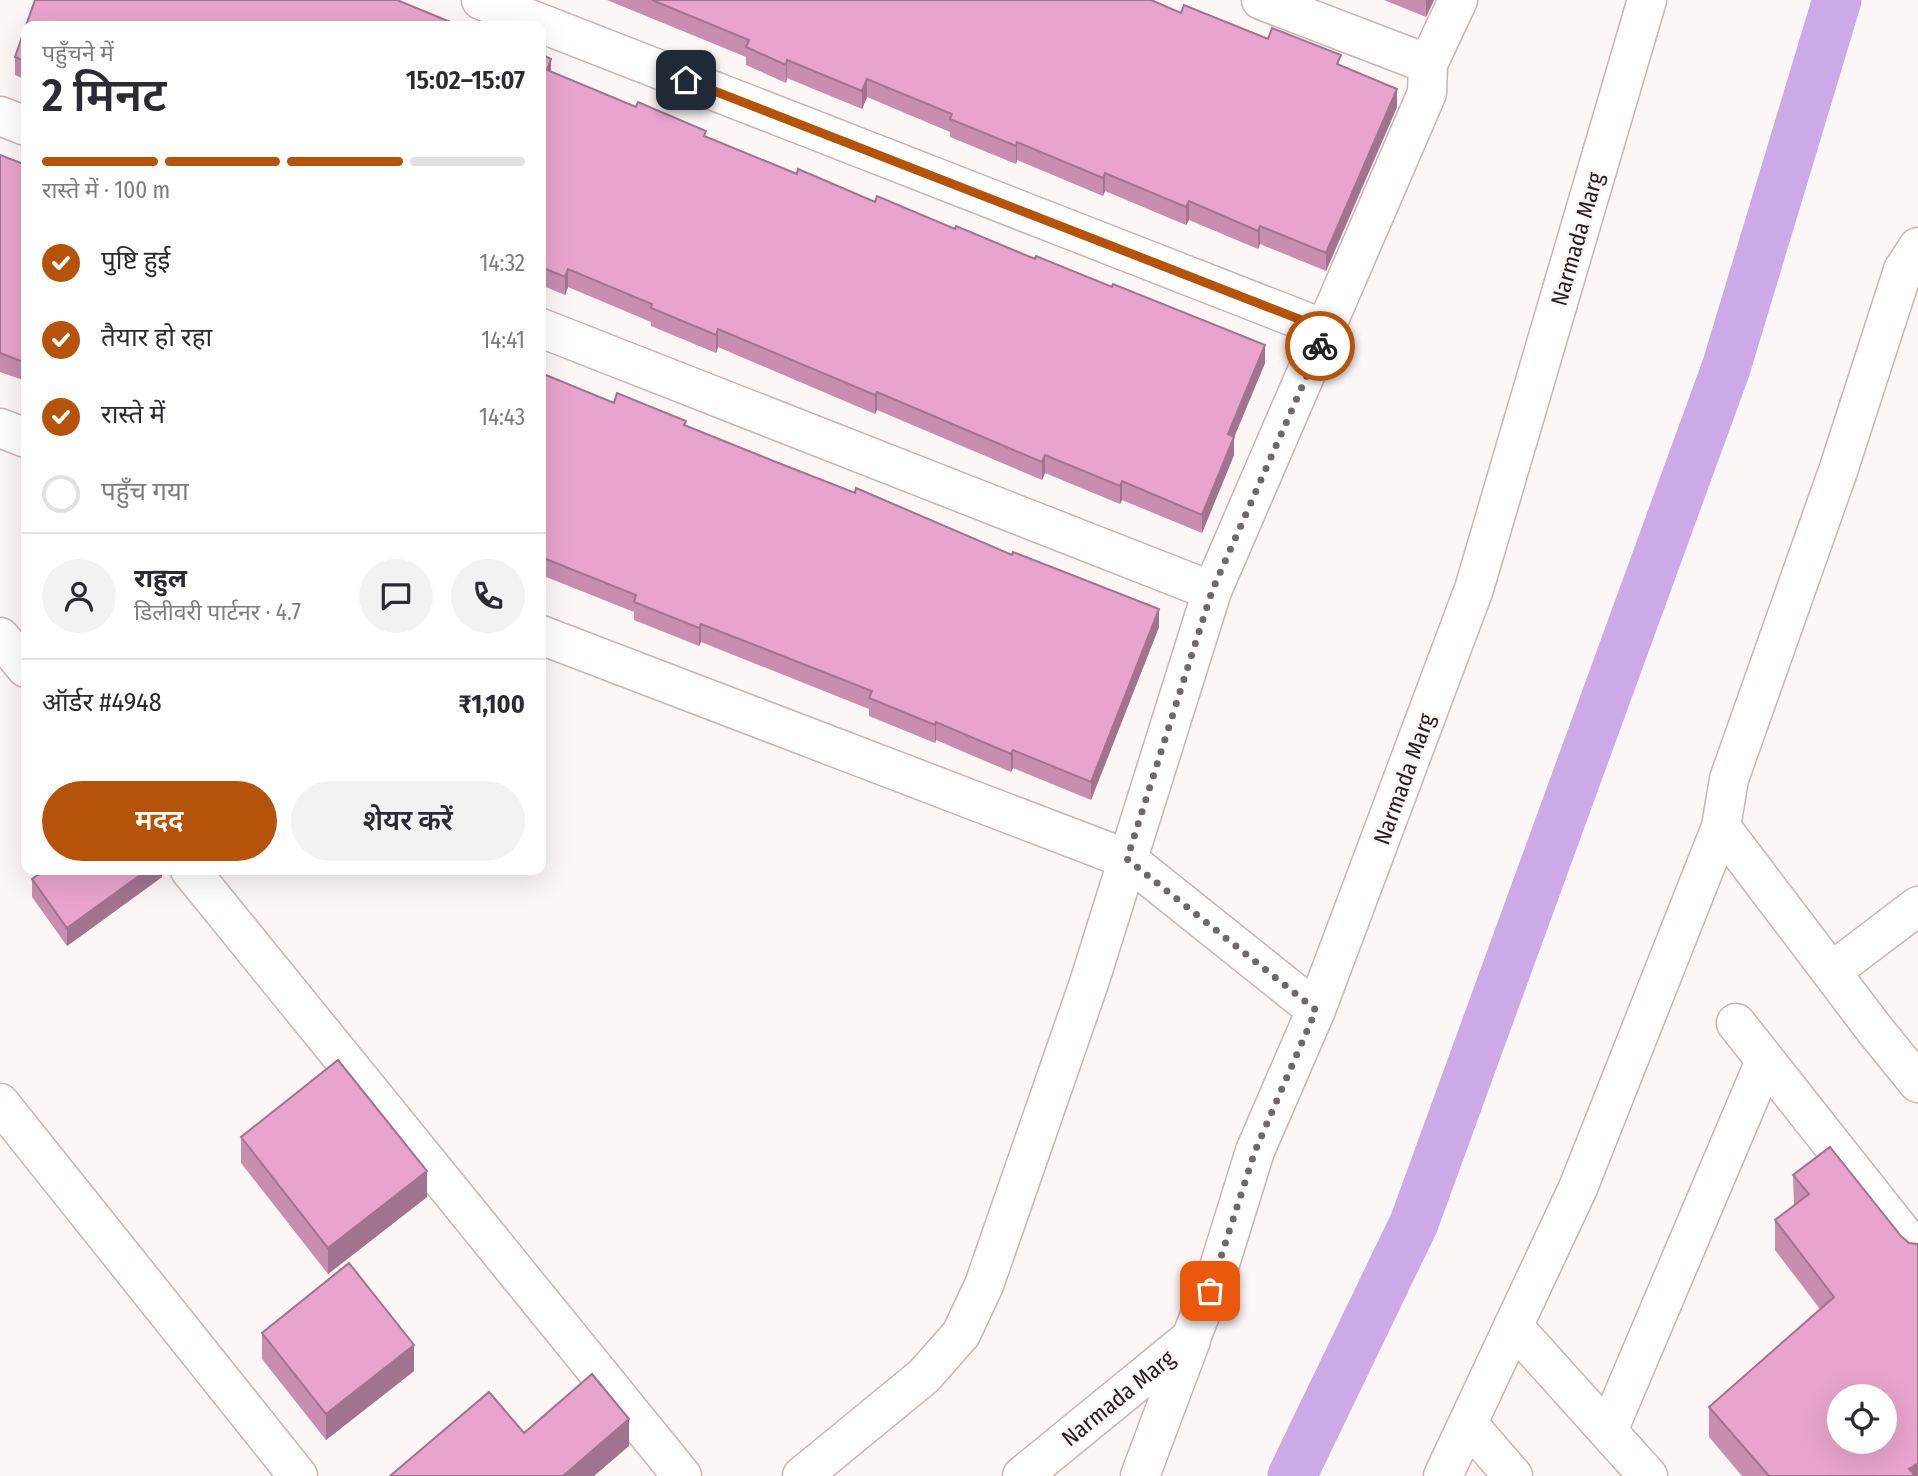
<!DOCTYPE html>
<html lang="hi">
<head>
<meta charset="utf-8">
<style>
	:root { --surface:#fff; --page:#f2f2f3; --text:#2b2b33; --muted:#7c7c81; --line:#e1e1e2; --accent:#b45309 }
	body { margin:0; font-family:"Fira Sans Condensed","Noto Sans Devanagari",sans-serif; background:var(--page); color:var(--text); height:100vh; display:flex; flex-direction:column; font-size:26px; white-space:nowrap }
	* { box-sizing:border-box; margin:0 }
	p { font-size:23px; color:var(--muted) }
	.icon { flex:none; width:38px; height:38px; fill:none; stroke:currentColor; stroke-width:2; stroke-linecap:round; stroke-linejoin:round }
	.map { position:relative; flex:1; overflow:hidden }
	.side { position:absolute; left:21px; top:21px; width:525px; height:854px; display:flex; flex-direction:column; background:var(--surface); border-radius:14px; box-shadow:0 7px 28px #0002 }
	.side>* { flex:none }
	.fabs { position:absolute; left:1827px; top:1384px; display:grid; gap:14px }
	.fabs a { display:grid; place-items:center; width:70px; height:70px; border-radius:50%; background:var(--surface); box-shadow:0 7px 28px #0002; font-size:35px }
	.pin { position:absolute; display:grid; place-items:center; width:60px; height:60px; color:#fff; margin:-30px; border-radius:14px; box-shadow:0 4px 10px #0006 }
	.courier { position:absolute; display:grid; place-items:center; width:70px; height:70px; margin:-35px; border:5px solid #b45309; border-radius:50%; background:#fff; color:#222; box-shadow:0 2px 9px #0007 }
	.headline em { font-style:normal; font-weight:600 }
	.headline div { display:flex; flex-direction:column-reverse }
	.headline { display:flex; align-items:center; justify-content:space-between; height:119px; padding:0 21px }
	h1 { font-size:46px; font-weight:600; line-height:52px }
	.bar { display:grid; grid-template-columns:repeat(4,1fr); gap:10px 7px; align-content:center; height:84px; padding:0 21px }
	.bar i { height:9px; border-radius:5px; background:var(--line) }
	.bar .current { background:var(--accent) }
	.bar p { grid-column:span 4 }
	.line { display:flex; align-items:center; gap:18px; padding:0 21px; border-top:2px solid var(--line) }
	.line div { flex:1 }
	.round { display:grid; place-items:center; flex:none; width:74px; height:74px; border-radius:37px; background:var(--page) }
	ol { padding:0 21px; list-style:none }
	li { display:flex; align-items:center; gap:21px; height:77px }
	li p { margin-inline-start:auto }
	li .icon { padding:7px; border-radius:50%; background:var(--accent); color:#fff; stroke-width:4 }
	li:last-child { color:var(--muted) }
	li i { width:38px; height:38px; border:4px solid var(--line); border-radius:50% }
	.primary-button { display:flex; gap:14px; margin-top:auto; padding:14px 21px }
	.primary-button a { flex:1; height:80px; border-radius:42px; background:var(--accent); color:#fff; font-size:28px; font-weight:600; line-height:80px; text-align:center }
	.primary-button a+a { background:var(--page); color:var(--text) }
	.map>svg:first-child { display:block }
</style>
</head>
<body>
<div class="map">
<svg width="1918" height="1476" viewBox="0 0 1918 1476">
	<rect width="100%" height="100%" fill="#fcf6f6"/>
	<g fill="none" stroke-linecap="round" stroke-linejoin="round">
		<path stroke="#cca9e7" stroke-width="49" d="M1292 1476 1414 1223 1726 368 1837 0"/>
		<g stroke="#ccb3b3" stroke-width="41">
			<path id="street" d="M481 0 1327 330
				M1261 0 1428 64
				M0 116 26 126
				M541 328 1212 591
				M0 428 26 438
				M541 635 1127 859 1316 1010
				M0 637 26 668
				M1721 827 1875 1030 1918 1083
				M190 870 682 1476
				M1831 972 1918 906
				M1736 1023 1918 1253
				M0 1103 298 1476
				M1513 1326 1648 1476
				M1468 1424 1513 1476
				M1608 1431 1765 1061
				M802 1476 924 1376 961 1334 984 1285 1089 983 1212 591 1427 93 1428 64 1458 0
				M1022 1476 1191 1338 1219 1267 1255 1151 1316 1010 1474 589 1647 0
				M1140 1476 1191 1340"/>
		</g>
		<g stroke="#ccb3b3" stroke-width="41">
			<path id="secondary" d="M1443 1476 1578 1188 1721 827 1729 779 1838 471 1903 270 1918 247"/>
		</g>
		<use href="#street" stroke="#fff" stroke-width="38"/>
		<use href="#secondary" stroke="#fff" stroke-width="38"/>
	</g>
	<path fill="#c88daf" d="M607 0H1151L1181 13 1268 39 1341 66 1397 107 1326 271 1260 244 1258 249 1189 220 1186 225 1105 191 1103 196 1017 160 1016 164 950 137V132L867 97 862 109 787 78 786 83 746 65V57Z
		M1384 0H1434L1426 17Z
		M26 26V80L15 75V57Z
		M541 54 551 72 797 174 1265 363 1234 437V455L1202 533 1122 500 1120 504 1045 473 1042 480 877 410 875 414 718 347 716 353 651 326V322L568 287 565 295 541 285Z
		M0 155 26 165V381L0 372Z
		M541 373 614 403 686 425 1159 627 1091 800 1013 768 1011 772 936 740 935 743 869 716V709L701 642 699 646 634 620V612L541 575Z
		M162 870V877L67 946 32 897V879Z
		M241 1137 427 1197 328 1274 241 1163Z
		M1830 1147 1918 1476H1742L1709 1437V1407L1820 1309 1775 1250V1220L1794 1206 1793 1175Z
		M262 1333 414 1371 326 1440 262 1359Z"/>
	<path fill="#a2738f" d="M1426 0H1434L1426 17Z
		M551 59V77L547 70Z
		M787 60V78L786 83V65Z
		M867 79V97L862 109V91Z
		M1397 89V107L1326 271V253Z
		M1017 142V160L1016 164V146Z
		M1105 173V191L1103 196V178Z
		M1189 201V220L1186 225V207Z
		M1260 226V244L1258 249V231Z
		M568 269V287L565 295V277Z
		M718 329V347L716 353V335Z
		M1265 345V363L1228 452V434Z
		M877 392V410L875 414V395Z
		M1234 437V455L1202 533V515Z
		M1045 455V473L1042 480V462Z
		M1122 481V500L1120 504V486Z
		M1159 609V627L1091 800V782Z
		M701 624V642L699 646V628Z
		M936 722V740L935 743V725Z
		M1013 750V768L1011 772V754Z
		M147 870H162V877L67 946V928Z
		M427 1171V1197L328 1274V1248Z
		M414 1345V1371L326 1440V1414Z
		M629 1419V1446L594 1476H563Z
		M1918 1463V1476H1909V1469Z"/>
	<path fill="#e8a4cc" stroke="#a2738f" stroke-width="2" fill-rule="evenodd" d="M35 0H397L460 26H26V62L15 57Z
		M652 0H1151L1181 13 1184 5 1268 39 1272 28 1341 55 1337 64 1397 89 1326 253 1260 226 1258 231 1189 201 1186 207 1105 173 1103 178 1017 142 1016 146 950 119 952 114 867 79 862 91 787 60 786 65 746 47 749 40Z
		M541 54 551 59 547 70 636 107 638 102 706 131 704 136 797 174 798 169 875 202 877 196 955 229 956 226 1035 259 1036 256 1112 287 1113 284 1265 345 1228 434 1234 437 1202 515 1122 481 1120 486 1045 455 1042 462 877 392 875 395 718 329 716 335 651 308 652 304 568 269 565 277 541 267Z
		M0 155 26 165V363L0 353Z
		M541 373 614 403 617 393 686 421 684 425 776 462 855 493 856 488 1012 555 1013 552 1159 609 1091 782 1013 750 1011 754 936 722 935 725 869 698 872 691 701 624 699 628 634 602 636 595 541 557Z
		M45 870H147L67 928 32 879Z
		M338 1060 427 1171 328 1248 241 1137Z
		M1830 1147 1901 1236 1909 1243 1918 1244V1463L1909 1469 1914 1474 1912 1476H1769L1709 1407 1834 1297 1775 1220 1809 1194 1793 1175ZM1839 1396H1885V1442H1839Z
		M349 1263 414 1345 326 1414 262 1333Z
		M592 1374 629 1419 563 1476H390L489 1392 524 1433Z"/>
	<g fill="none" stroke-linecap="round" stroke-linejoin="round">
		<path stroke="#706868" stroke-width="7" stroke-dasharray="0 12.6" d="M1210 1291 1255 1151 1316 1010 1127 859 1212 591 1320 346"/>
		<path stroke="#b45309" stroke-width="9" d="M686 80 1327 330 1320 346"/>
	</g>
	<g text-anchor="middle" stroke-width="5" stroke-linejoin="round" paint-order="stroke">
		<g font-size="23" fill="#251c1c" stroke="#fcf6f6">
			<text transform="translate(1577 239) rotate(-74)" y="8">Narmada Marg</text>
			<text transform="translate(1404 779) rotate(-70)" y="8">Narmada Marg</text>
			<text transform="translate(1118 1398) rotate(-39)" y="8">Narmada Marg</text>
		</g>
	</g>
</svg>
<div class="fabs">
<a><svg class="icon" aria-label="locate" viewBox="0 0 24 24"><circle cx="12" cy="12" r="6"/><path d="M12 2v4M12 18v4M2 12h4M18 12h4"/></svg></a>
</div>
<div class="pin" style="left:1210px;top:1291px;background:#ea580c"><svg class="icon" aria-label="bag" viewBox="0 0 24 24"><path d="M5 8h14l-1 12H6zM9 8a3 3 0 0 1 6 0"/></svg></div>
<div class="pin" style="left:686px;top:80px;background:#1f2937"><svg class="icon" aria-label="home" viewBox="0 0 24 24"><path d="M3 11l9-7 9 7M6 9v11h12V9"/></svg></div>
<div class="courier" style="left:1320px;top:346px"><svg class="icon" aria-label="bike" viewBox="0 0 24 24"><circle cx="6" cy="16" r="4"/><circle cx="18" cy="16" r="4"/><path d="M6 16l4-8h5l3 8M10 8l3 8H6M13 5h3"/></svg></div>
<section class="side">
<div class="headline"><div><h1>2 मिनट</h1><p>पहुँचने में</p></div><em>15:02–15:07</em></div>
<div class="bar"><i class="current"></i><i class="current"></i><i class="current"></i><i></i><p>रास्ते में · 100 m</p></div>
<ol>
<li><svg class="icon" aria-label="check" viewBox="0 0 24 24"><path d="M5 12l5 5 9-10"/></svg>पुष्टि हुई<p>14:32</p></li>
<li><svg class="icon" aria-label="check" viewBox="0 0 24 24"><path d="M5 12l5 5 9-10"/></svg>तैयार हो रहा<p>14:41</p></li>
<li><svg class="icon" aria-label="check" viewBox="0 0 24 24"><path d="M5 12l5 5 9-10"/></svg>रास्ते में<p>14:43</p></li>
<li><i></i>पहुँच गया</li>
</ol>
<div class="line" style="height:126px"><a class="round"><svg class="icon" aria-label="person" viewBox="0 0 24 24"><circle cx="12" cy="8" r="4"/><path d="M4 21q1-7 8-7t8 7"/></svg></a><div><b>राहुल</b><p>डिलीवरी पार्टनर · 4.7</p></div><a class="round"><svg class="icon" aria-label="chat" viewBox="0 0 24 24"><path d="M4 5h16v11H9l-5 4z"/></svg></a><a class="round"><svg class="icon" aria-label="phone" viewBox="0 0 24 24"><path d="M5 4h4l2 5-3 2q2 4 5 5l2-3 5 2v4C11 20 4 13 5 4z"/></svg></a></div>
<div class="line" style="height:91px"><div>ऑर्डर #4948</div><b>₹1,100</b></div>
<div class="primary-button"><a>मदद</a><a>शेयर करें</a></div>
</section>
</div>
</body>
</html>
